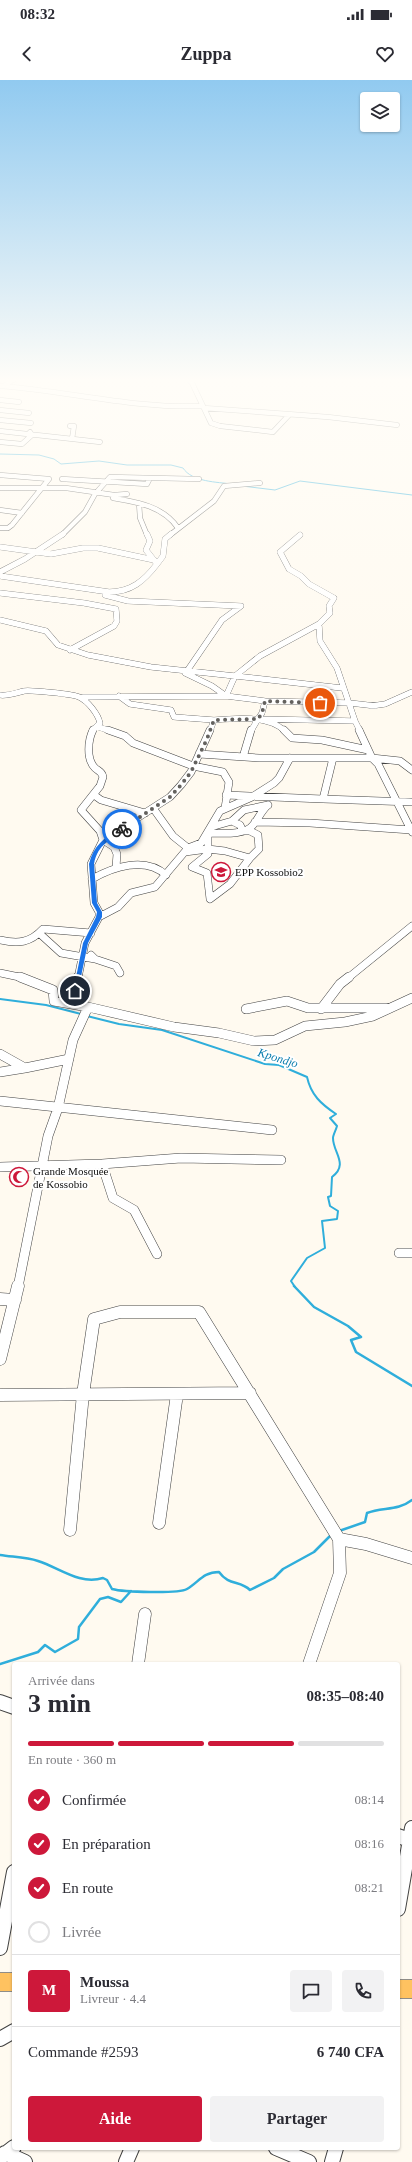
<!DOCTYPE html>
<html lang="fr">
<head>
<meta charset="utf-8">
<style>
	:root { --surface:#fff; --page:#f2f2f3; --text:#2b2b33; --muted:#7c7c81; --line:#e1e1e2; --accent:#cd183a }
	body { margin:0; font-family:"Times New Roman",serif; background:var(--page); color:var(--text); height:100vh; display:flex; flex-direction:column; font-size:15px; white-space:nowrap }
	* { box-sizing:border-box; margin:0 }
	p { font-size:13px; color:var(--muted) }
	.icon { flex:none; width:22px; height:22px; fill:none; stroke:currentColor; stroke-width:2; stroke-linecap:round; stroke-linejoin:round }
	.map { position:relative; flex:1; overflow:hidden }
	.sheet { position:absolute; left:12px; top:1582px; width:388px; height:488px; display:flex; flex-direction:column; background:var(--surface); border-radius:4px; box-shadow:0 1px 3px #0004 }
	.sheet>* { flex:none }
	.tools { position:absolute; left:360px; top:12px; display:grid; gap:8px }
	.tools a { display:grid; place-items:center; width:40px; height:40px; border-radius:4px; background:var(--surface); box-shadow:0 1px 3px #0004; font-size:20px }
	.pin { position:absolute; display:grid; place-items:center; width:34px; height:34px; color:#fff; margin:-17px; border:2px solid #fff; border-radius:50%; box-shadow:0 1px 4px #0007 }
	.courier { position:absolute; display:grid; place-items:center; width:40px; height:40px; margin:-20px; border:3px solid #1a73e8; border-radius:50%; background:#fff; color:#222; box-shadow:0 1px 5px #0007 }
	.summary em { font-style:normal; font-weight:700 }
	.summary div { display:flex; flex-direction:column-reverse }
	.summary { display:flex; align-items:center; justify-content:space-between; height:68px; padding:0 16px }
	h1 { font-size:26px; font-weight:700; line-height:30px }
	.bar { display:grid; grid-template-columns:repeat(4,1fr); gap:6px 4px; align-content:center; height:48px; padding:0 16px }
	.bar i { height:5px; border-radius:3px; background:var(--line) }
	.bar .on { background:var(--accent) }
	.bar p { grid-column:span 4 }
	.line { display:flex; align-items:center; gap:10px; padding:0 16px; border-top:1px solid var(--line) }
	.line div { flex:1 }
	.round { display:grid; place-items:center; flex:none; width:42px; height:42px; border-radius:4px; background:var(--page) }
	ol { padding:0 16px; list-style:none }
	li { display:flex; align-items:center; gap:12px; height:44px }
	li p { margin-inline-start:auto }
	li .icon { padding:4px; border-radius:50%; background:var(--accent); color:#fff; stroke-width:4 }
	li:last-child { color:var(--muted) }
	li i { width:22px; height:22px; border:2px solid var(--line); border-radius:50% }
	.primary-button { display:flex; gap:8px; margin-top:auto; padding:8px 16px }
	.primary-button a { flex:1; height:46px; border-radius:4px; background:var(--accent); color:#fff; font-size:16px; font-weight:700; line-height:46px; text-align:center }
	.primary-button a+a { background:var(--page); color:var(--text) }
	.status { display:flex; justify-content:space-between; align-items:center; height:28px; padding:0 20px; background:var(--surface); direction:ltr }
	.status svg { height:11px; fill:currentColor }
	header { display:flex; justify-content:space-between; align-items:center; height:52px; padding:0 16px; background:var(--surface); font-size:18px; font-weight:700 }
	.map>svg:first-child { display:block }
</style>
</head>
<body>
<div class="status"><b>08:32</b><svg viewBox="0 0 49 12"><path d="M0 12V9h3v3zM5 12V6h3v6zM10 12V3h3v9zM15 12V0h3v12zM26 1h20v11H26zM47 4h2v5h-2z"/></svg></div>
<header><svg class="icon" aria-label="back" viewBox="0 0 24 24"><path d="M15 5l-7 7 7 7"/></svg>Zuppa<svg class="icon" aria-label="heart" viewBox="0 0 24 24"><path d="M12 20l-8-8c-3-5 5-10 8-4 3-6 11-1 8 4z"/></svg></header>
<div class="map">
<svg width="412" height="2082" viewBox="0 0 412 2082">
	<rect width="100%" height="100%" fill="#fffaf0"/>
	<g fill="none" stroke-linecap="round" stroke-linejoin="round">
		<path stroke="#2faedb" stroke-width="1" d="M0 374 39 375 54 379 61 384 99 381 127 385H171L183 388C192 402 217 402 232 404
			M242 406 275 410 300 401 412 415"/>
		<path stroke="#2faedb" stroke-width="2" d="M0 919 46 925 81 934
			M87 936 119 944 162 950 265 984 279 985 307 997C311 1015 321 1024 336 1034L330 1038 337 1046C336 1050 333 1055 333 1058 333 1073 349 1084 332 1097L331 1116 328 1117 330 1126 338 1131 337 1139 322 1141 325 1168 307 1178 291 1201 295 1207"/>
		<path stroke="#2faedb" stroke-width="2.5" d="M294 1206 314 1227 348 1246 361 1257 351 1260 356 1272 412 1306
			M339 1451 365 1442 367 1433C383 1427 398 1431 412 1420
			M0 1475C12 1477 26 1477 38 1481 60 1488 79 1505 103 1498L107 1500 112 1509C123 1512 178 1514 187 1509 199 1502 203 1492 219 1492 229 1506 240 1500 250 1510L274 1498 283 1489 314 1472 331 1455
			M0 1584 38 1572 45 1565 55 1572 78 1559 79 1547 100 1519 108 1517 121 1522 131 1511"/>
		<g stroke="#424242" stroke-width="5.5">
			<path id="minor-far5" d="M186 298 192 303 211 343 220 346 273 352 289 335
				M0 306C68 311 134 329 203 326
				M4 306 16 298
				M0 320 19 322
				M204 328 328 337 397 345
				M0 330 29 333
				M0 340 31 343
				M70 346H74L72 359
				M0 351 100 362
				M0 362 22 364 32 355 30 352
				M0 395 49 399
				M62 399 147 404 150 398
				M0 408H66L114 415 127 414
				M113 418C137 422 163 426 178 448
				M139 423 140 438 147 455
				M0 430 22 433
				M0 448H8L12 445 49 399
				M62 455 85 432 95 414 110 397 199 399
				M170 455 214 421 224 406 260 403"/>
		</g>
		<g stroke="#424242" stroke-width="6">
			<path id="minor-far4" d="M0 467 51 474 83 468H98L154 480
				M157 484 163 476 165 459 171 454
				M0 492 25 479 63 454
				M0 496 109 512C131 512 144 501 157 484L146 470 150 461 147 454
				M0 513 84 523 116 529 117 541 114 546 70 570
				M105 515 128 521 241 526 222 540 187 591
				M0 540 46 551 58 565 88 575 151 587 235 596 226 616 265 621 262 633 258 639 355 641 360 651
				M319 544 320 561 337 588 355 641
				M185 593 212 606 226 616
				M235 596 260 576 319 544 330 533 329 526 334 518 309 504 301 496 289 489 280 472 300 455
				M235 596 342 608
				M0 615C9 616 15 613 24 611 30 610 74 614 79 617 88 621 98 634 100 643L92 651
				M119 616 130 624 171 630 174 637 214 640
				M83 617 226 616
				M265 621 350 623 376 626
				M371 626 385 624 412 612
				M98 647 111 651
				M210 651 214 640C235 638 268 635 285 651
				M251 651 258 639"/>
		</g>
		<g stroke="#424242" stroke-width="8">
			<path id="minor-far3" d="M93 650C88 660 86 679 95 688 98 691 102 691 103 697L100 706 81 730 100 751 103 760 114 767 117 774 116 787
				M108 650 125 656 133 663 193 686 223 692 229 702 225 728
				M284 650 292 658 322 660 368 670
				M359 650 372 678 400 681 412 690
				M199 674 259 678H372L378 684 412 752
				M243 677 251 650
				M94 715 101 720 145 733
				M226 715 323 719 333 678
				M323 719 412 722
				M153 728 173 756 188 768
				M232 741 240 745 243 751H250L258 755 259 769 250 778
				M255 742 310 743 411 750
				M211 747 232 741 244 730 268 725
				M208 769 225 771 250 778 230 804 210 819 207 793 192 787 208 774Z
				M208 769V753C220 753 245 756 253 745 259 738 261 731 268 725
				M185 772 208 769
				M92 799C113 787 145 776 166 795
				M99 837 118 827 131 813 155 807 188 768 201 763 220 731 252 717 274 703 279 698 290 678
				M39 853 61 873 95 879
				M0 860C18 864 30 863 43 849L91 853
				M91 875 95 879 116 886 120 893
				M0 893 24 898
				M78 898 85 863 99 837V832L94 823 91 784 103 760 170 717 181 705 191 692 210 650
				M348 898 412 846"/>
		</g>
		<g stroke="#424242" stroke-width="10">
			<path id="minor-far2" d="M72 924 78 897
				M88 927 174 947 219 953 254 961 275 960 305 946 345 942 373 936 412 918
				M246 929 287 921 308 928H386
				M321 929 340 904 349 897
				M0 974 25 988 69 979
				M0 992 25 988
				M0 1021 272 1050
				M102 1084 113 1118 134 1130 157 1174
				M0 1087 102 1084 181 1078 281 1080
				M399 1173H412
				M18 1207 48 1056 58 1028 73 960 88 927 54 921 53 910 20 897"/>
		</g>
		<g stroke="#424242" stroke-width="13">
			<path id="minor-far1" d="M0 1219 15 1220
				M0 1279 18 1206
				M0 1315 250 1313
				M159 1443 177 1314
				M70 1450 83 1314 94 1239 120 1232H199L339 1459 340 1493 309 1584
				M339 1459 366 1464 412 1478
				M138 1584 145 1534"/>
		</g>
		<g stroke="#424242" stroke-width="16">
			<path id="minor" d="M0 1622 14 1627
				M398 1756 412 1761
				M398 1829 412 1748
				M0 1868 14 1792
				M0 1959 14 1951
				M276 2068 309 2082
				M5 2073 25 2082
				M0 2078 14 2067
				M126 2082 132 2068
				M332 2082 336 2068"/>
		</g>
		<g stroke="#202020" stroke-width="1">
			<path id="major" d="M0 1893H14V1911H0Z
				M398 1900H412V1918H398Z"/>
		</g>
		<use href="#minor-far5" stroke="#fff" stroke-width="4.5"/>
		<use href="#minor-far4" stroke="#fff" stroke-width="5.5"/>
		<use href="#minor-far3" stroke="#fff" stroke-width="7"/>
		<use href="#minor-far2" stroke="#fff" stroke-width="9"/>
		<use href="#minor-far1" stroke="#fff" stroke-width="12"/>
		<use href="#minor" stroke="#fff" stroke-width="14"/>
		<use href="#major" fill="#ffc260" fill-rule="evenodd"/>
	</g>
	<linearGradient id="sky" x2="0" y2="1"><stop stop-color="#91caf0"/><stop offset="0.51" stop-color="#fffdf8"/><stop offset="1" stop-color="#fffdf8" stop-opacity="0"/></linearGradient>
	<rect width="412" height="589" fill="url(#sky)"/>
	<path fill="#1a73e8" d="M120 748 124 749C111 761 98 763 94 784L97 823 102 832V837L88 863 78 911 73 912 83 863 96 837 97 832 92 823 89 784C93 766 105 757 120 748Z"/>
	<g fill="none" stroke-linecap="round" stroke-linejoin="round">
		<path stroke="#63615e" stroke-width="4" stroke-dasharray="0 7.2" d="M122 749 170 717 181 705 191 692 207 659 214 640 258 639 262 633 265 621 320 623"/>
	</g>
	<defs>
		<g id="school-ring" transform="scale(1)"><circle r="9.5" fill="#fff" stroke="#cd183a" stroke-width="1.5"/><path d="M0-5L7-2L0 1L-7-2ZM-4 1L0 2.5L4 1V4Q0 6-4 4Z" fill="#cd183a"/></g>
		<g id="mosque-ring" transform="scale(1)"><circle r="9.5" fill="#fff" stroke="#cd183a" stroke-width="1.5"/><path d="M3.5-4.9A6 6 0 1 0 3.5 4.9A5 5 0 1 1 3.5-4.9Z" fill="#cd183a"/></g>
	</defs>
	<g fill-rule="evenodd">
		<use href="#school-ring" x="221" y="792"/>
		<use href="#mosque-ring" x="19" y="1097"/>
	</g>
	<g text-anchor="middle" stroke-width="4" stroke-linejoin="round" paint-order="stroke">
		<g font-size="11" fill="#0f0f0f" stroke="#fff" text-anchor="start">
			<text x="235" y="796">EPP Kossobio2</text>
			<text x="33" y="1095">Grande Mosquée<tspan x="33" dy="13">de Kossobio</tspan></text>
		</g>
		<g font-size="12" font-style="italic" fill="#0a7dae" stroke="#fff">
			<text transform="translate(278 978) rotate(17)" y="4">Kpondjo</text>
		</g>
	</g>
</svg>
<div class="tools">
<a><svg class="icon" aria-label="layers" viewBox="0 0 24 24"><path d="M12 4l9 5-9 5-9-5zM3 14l9 5 9-5"/></svg></a>
</div>
<div class="pin" style="left:320px;top:623px;background:#ea580c"><svg class="icon" aria-label="bag" viewBox="0 0 24 24"><path d="M5 8h14l-1 12H6zM9 8a3 3 0 0 1 6 0"/></svg></div>
<div class="pin" style="left:75px;top:911px;background:#1f2937"><svg class="icon" aria-label="home" viewBox="0 0 24 24"><path d="M3 11l9-7 9 7M6 9v11h12V9"/></svg></div>
<div class="courier" style="left:122px;top:749px"><svg class="icon" aria-label="bike" viewBox="0 0 24 24"><circle cx="6" cy="16" r="4"/><circle cx="18" cy="16" r="4"/><path d="M6 16l4-8h5l3 8M10 8l3 8H6M13 5h3"/></svg></div>
<section class="sheet">
<div class="summary"><div><h1>3 min</h1><p>Arrivée dans</p></div><em>08:35–08:40</em></div>
<div class="bar"><i class="on"></i><i class="on"></i><i class="on"></i><i></i><p>En route · 360 m</p></div>
<ol>
<li><svg class="icon" aria-label="check" viewBox="0 0 24 24"><path d="M5 12l5 5 9-10"/></svg>Confirmée<p>08:14</p></li>
<li><svg class="icon" aria-label="check" viewBox="0 0 24 24"><path d="M5 12l5 5 9-10"/></svg>En préparation<p>08:16</p></li>
<li><svg class="icon" aria-label="check" viewBox="0 0 24 24"><path d="M5 12l5 5 9-10"/></svg>En route<p>08:21</p></li>
<li><i></i>Livrée</li>
</ol>
<div class="line" style="height:72px"><b class="round" style="background:var(--accent);color:#fff">M</b><div><b>Moussa</b><p>Livreur · 4.4</p></div><a class="round"><svg class="icon" aria-label="chat" viewBox="0 0 24 24"><path d="M4 5h16v11H9l-5 4z"/></svg></a><a class="round"><svg class="icon" aria-label="phone" viewBox="0 0 24 24"><path d="M5 4h4l2 5-3 2q2 4 5 5l2-3 5 2v4C11 20 4 13 5 4z"/></svg></a></div>
<div class="line" style="height:52px"><div>Commande #2593</div><b>6 740 CFA</b></div>
<div class="primary-button"><a>Aide</a><a>Partager</a></div>
</section>
</div>
</body>
</html>
